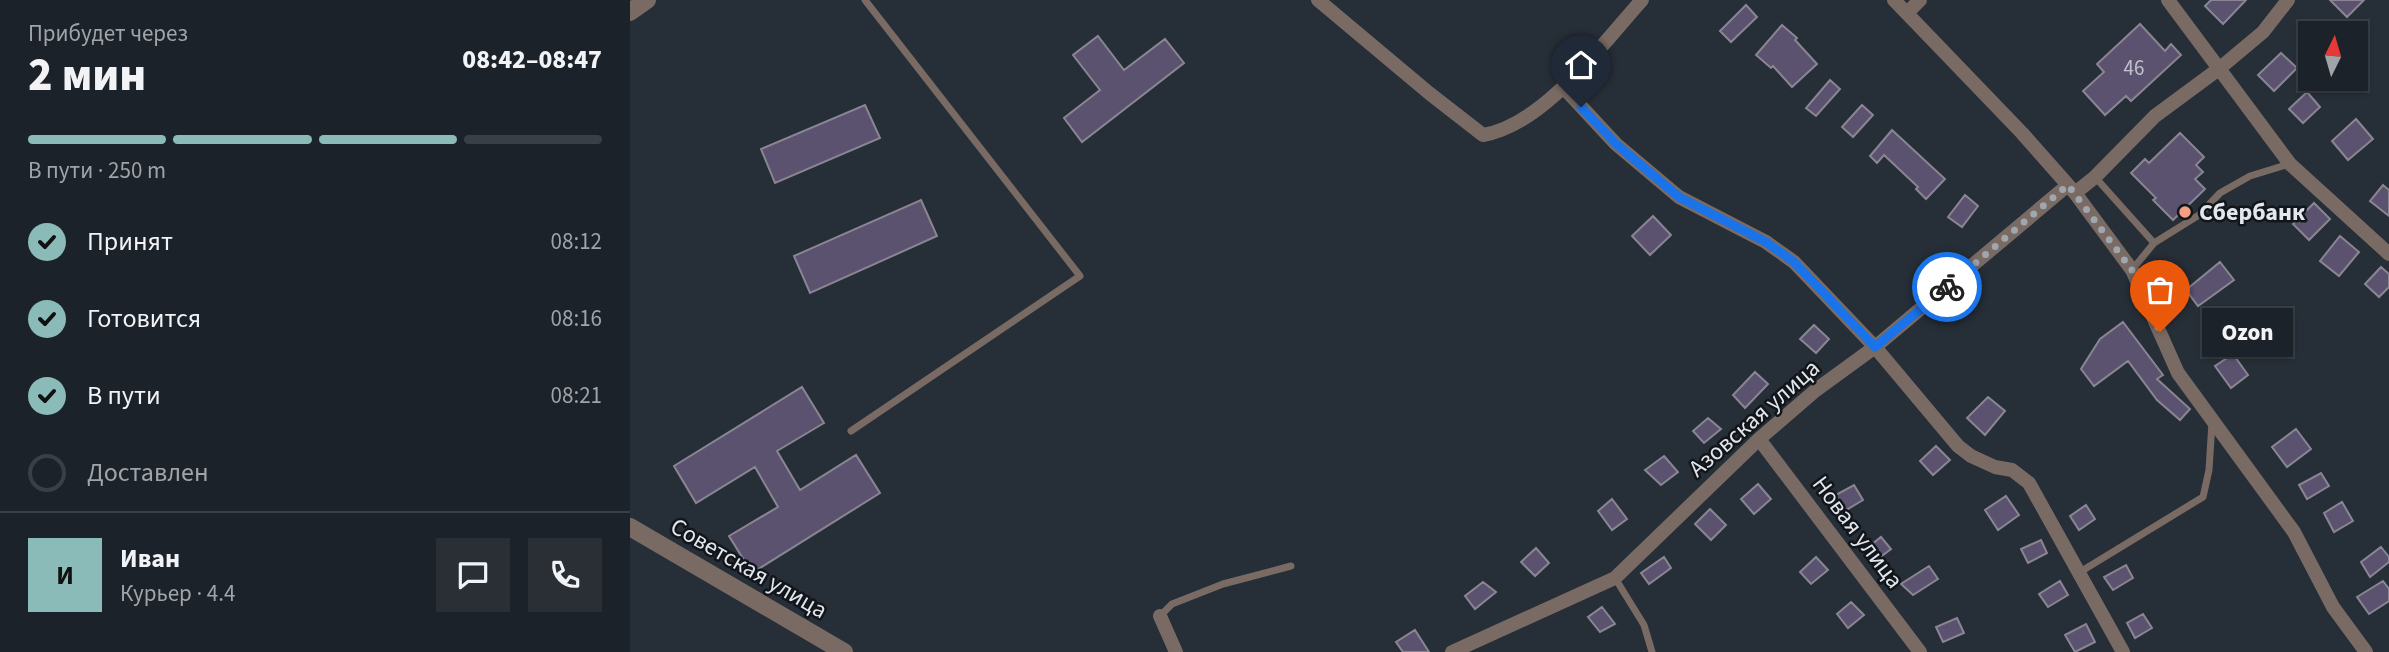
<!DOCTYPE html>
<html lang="ru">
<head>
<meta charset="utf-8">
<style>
	:root { --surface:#1c2229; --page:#292f35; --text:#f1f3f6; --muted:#a0a4a8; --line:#3a3f46; --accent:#8bbbb9 }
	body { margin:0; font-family:"Source Sans 3",sans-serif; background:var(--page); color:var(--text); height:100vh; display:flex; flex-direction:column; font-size:26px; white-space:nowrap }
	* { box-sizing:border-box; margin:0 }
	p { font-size:23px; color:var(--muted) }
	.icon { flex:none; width:38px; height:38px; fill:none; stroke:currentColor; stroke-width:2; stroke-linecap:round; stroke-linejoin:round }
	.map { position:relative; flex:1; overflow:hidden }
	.drawer { display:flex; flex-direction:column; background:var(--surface); width:630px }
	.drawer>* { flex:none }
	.needle { width:46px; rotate:5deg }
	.fabs { position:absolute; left:1668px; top:21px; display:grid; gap:14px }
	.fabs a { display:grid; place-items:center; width:70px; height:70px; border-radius:0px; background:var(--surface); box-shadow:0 2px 5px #0004,0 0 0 2px var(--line); font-size:35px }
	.pin { position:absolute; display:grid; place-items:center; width:60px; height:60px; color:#fff; margin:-72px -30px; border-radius:50% 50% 50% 0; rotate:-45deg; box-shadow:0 0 7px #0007 }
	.pin .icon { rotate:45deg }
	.courier { position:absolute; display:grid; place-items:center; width:70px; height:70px; margin:-35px; border:5px solid #1a73e8; border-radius:50%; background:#fff; color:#222; box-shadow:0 2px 9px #0007 }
	.bubble { position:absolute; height:49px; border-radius:0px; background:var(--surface); box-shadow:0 2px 5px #0004,0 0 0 2px var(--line); font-size:23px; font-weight:800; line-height:49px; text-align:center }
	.headline em { font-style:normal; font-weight:800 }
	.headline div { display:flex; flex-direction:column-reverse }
	.headline { display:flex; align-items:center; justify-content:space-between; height:119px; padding:0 28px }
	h1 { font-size:46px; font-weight:800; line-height:52px }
	.bar { display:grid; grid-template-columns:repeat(4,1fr); gap:10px 7px; align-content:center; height:84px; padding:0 28px }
	.bar i { height:9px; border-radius:5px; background:var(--line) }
	.bar .current { background:var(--accent) }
	.bar p { grid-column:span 4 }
	.line { display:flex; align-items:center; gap:18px; padding:0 28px; border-top:2px solid var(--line) }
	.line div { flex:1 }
	.round { display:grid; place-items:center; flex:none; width:74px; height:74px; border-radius:0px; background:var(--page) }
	ol { padding:0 28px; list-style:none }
	li { display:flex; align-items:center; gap:21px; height:77px }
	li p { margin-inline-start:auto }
	li .icon { padding:7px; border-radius:50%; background:var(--accent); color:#111; stroke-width:4 }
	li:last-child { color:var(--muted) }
	li i { width:38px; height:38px; border:4px solid var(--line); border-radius:50% }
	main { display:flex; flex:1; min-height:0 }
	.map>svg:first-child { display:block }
</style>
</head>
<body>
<main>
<section class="drawer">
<div class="headline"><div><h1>2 мин</h1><p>Прибудет через</p></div><em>08:42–08:47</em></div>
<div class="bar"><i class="current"></i><i class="current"></i><i class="current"></i><i></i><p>В пути · 250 m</p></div>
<ol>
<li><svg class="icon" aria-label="check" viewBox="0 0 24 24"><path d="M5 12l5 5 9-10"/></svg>Принят<p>08:12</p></li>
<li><svg class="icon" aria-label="check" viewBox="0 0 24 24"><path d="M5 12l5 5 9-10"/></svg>Готовится<p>08:16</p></li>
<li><svg class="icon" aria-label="check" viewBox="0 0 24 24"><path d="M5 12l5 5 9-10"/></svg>В пути<p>08:21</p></li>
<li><i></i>Доставлен</li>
</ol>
<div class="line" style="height:126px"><b class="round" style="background:var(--accent);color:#111">И</b><div><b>Иван</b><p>Курьер · 4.4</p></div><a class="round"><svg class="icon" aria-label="chat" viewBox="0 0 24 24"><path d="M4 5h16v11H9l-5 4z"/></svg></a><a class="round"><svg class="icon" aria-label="phone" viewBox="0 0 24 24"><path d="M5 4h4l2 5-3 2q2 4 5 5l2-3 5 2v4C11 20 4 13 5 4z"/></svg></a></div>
</section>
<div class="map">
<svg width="1759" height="652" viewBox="0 0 1759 652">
	<rect width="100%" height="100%" fill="#262e37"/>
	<path fill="#5b526f" stroke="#898592" stroke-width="2" d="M1581 0H1616L1593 24 1575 6Z
		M1700 0H1734L1717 17Z
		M1116 5 1127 17 1101 42 1090 31Z
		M1510 24 1535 51 1541 44 1551 55 1501 101 1496 96 1475 115 1453 91 1474 72 1467 64Z
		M1152 25 1167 38 1165 40 1187 64 1162 87 1143 66 1141 68 1126 55Z
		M468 36 494 70 535 39 554 63 452 142 434 118 470 90 443 55Z
		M1651 53 1667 68 1644 91 1628 75Z
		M1200 80 1210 89 1186 116 1176 108Z
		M1677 92 1690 107 1673 123 1659 109Z
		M235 105 250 138 145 183 131 149Z
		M1232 105 1243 115 1223 137 1212 127Z
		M1726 119 1743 139 1718 160 1702 141Z
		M1262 130 1315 179 1296 199 1286 189 1288 187 1254 155 1247 163 1240 156Z
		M1550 133 1574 157 1566 165 1573 172 1565 179 1575 189 1543 220 1523 200 1526 198 1501 173 1515 159 1519 163Z
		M1753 185 1759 190V216L1740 201Z
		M1335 195 1348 206 1332 227 1318 217Z
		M291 200 307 236 180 293 164 256Z
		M1684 203 1700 219 1679 240 1663 224Z
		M1023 216 1041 235 1020 255 1002 236Z
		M1710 236 1729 252 1709 276 1690 261Z
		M1590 262 1604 280 1568 306 1556 290Z
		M1751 267 1759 274V287L1749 297 1735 284Z
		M1493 322 1533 375 1527 379 1560 409 1550 420 1527 400 1498 361 1464 386 1451 369 1470 339Z
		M1184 325 1199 339 1186 353 1170 339Z
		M1603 354 1618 375 1601 388 1585 366Z
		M1125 372 1138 384 1115 408 1103 395Z
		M172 387 194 423 147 451 170 490 226 455 250 493 122 573 99 536 148 507 125 467 66 503 44 466Z
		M1358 397 1375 411 1355 435 1337 418Z
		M1078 418 1091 429 1074 443 1063 431Z
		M1666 429 1681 449 1657 467 1642 447Z
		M1306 446 1320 460 1303 475 1290 461Z
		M1034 456 1048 472 1031 485 1015 470Z
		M1691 473 1699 486 1677 499 1669 485Z
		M1128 484 1141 499 1124 514 1111 499Z
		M1224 485 1233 500 1213 512 1204 496Z
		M1376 496 1389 515 1368 530 1355 510Z
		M982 499 997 519 982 530 968 511Z
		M1712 502 1723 521 1704 532 1694 513Z
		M1456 505 1465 519 1449 530 1440 516Z
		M1080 509 1096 525 1081 540 1065 524Z
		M1251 537 1261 549 1245 561 1236 549Z
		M1411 540 1417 553 1398 563 1391 549Z
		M1751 547 1759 557V562L1740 577 1731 562Z
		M906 548 919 563 905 576 891 562Z
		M1034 557 1041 568 1019 584 1011 573Z
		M1186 557 1198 570 1181 584 1170 572Z
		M1496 565 1503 578 1483 590 1474 577Z
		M1299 566 1308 579 1283 595 1271 584Z
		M1430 581 1438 595 1418 607 1409 594Z
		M1753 581 1759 589V601L1739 614 1727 597Z
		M853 582 866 592 845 609 835 596Z
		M1221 602 1234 615 1218 628 1207 614Z
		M972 607 985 624 970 632 958 617Z
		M1513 614 1522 628 1505 638 1497 623Z
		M1327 618 1334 633 1313 642 1306 627Z
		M1456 624 1465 642 1445 652 1435 635Z
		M785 630 799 652H773L766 642Z"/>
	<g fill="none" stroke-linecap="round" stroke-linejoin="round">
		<path stroke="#796b64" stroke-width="7" d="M1465 177 1524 243
			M1502 270 1524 243 1569 215 1590 193 1620 176 1659 164
			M221 431 450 276 235 0
			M1450 572 1573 497 1579 470 1582 422
			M985 578 1014 625 1022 652
			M530 616 542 604 593 584 661 566"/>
		<path stroke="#796b64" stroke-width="14" d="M688 0 799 93 853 135C914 125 972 44 1012 0
			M1264 0 1392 133 1445 193 1502 270 1548 373 1664 532 1703 607 1736 652
			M1538 0 1660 164 1759 254
			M1277 13 1290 0
			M934 88 986 144 1049 197 1136 242 1164 262 1245 347 1328 446 1341 456 1365 467 1382 470 1399 483 1493 652
			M1445 193 1465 177 1525 116 1590 68 1633 32 1658 0
			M1129 439 1290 652
			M530 616 546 652
			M822 652 985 578 1129 439 1186 390 1245 347 1438 185"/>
		<path stroke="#796b64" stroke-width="18" d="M0 12 17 0
			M0 527 214 652"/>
	</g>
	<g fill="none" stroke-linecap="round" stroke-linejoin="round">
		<path stroke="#a0a6ad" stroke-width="7" stroke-dasharray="0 12.6" d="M1317 287 1438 185 1502 270 1530 332"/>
		<path stroke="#1a73e8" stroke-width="9" d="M951 107 986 144 1049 197 1136 242 1164 262 1245 347 1317 287"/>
	</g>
	<circle fill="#f39f85" stroke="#12161a" stroke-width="2.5" cx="1555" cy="212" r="7"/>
	<g text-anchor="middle" stroke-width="5" stroke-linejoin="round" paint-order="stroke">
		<g font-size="21" fill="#c0c2ce">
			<text x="1504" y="75">46</text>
		</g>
		<g font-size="24" font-weight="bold" fill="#e2e7ed" stroke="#12161a" text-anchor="start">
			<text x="1569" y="220">Сбербанк</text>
		</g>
		<g font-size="24" fill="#e2e7ed" stroke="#12161a">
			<text transform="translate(1124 418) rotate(-41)" y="8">Азовская улица</text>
			<text transform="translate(1228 532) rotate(53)" y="8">Новая улица</text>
			<text transform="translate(119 568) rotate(30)" y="8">Советская улица</text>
		</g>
	</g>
</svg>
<div class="fabs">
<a><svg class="needle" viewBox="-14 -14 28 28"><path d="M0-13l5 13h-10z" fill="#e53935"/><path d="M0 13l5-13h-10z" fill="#a0a4a8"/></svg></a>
</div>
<div class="pin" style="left:1530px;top:332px;background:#ea580c"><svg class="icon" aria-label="bag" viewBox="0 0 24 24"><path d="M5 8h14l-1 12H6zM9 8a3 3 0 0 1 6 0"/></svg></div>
<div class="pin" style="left:951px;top:107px;background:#1f2937"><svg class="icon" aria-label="home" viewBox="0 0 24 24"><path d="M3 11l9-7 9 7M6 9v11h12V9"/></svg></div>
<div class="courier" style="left:1317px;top:287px"><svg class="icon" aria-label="bike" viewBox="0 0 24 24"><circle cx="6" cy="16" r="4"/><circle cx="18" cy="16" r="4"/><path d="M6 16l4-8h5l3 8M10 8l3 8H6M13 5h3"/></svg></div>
<div class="bubble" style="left:1572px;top:308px;width:91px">Ozon</div>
</div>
</main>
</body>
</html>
